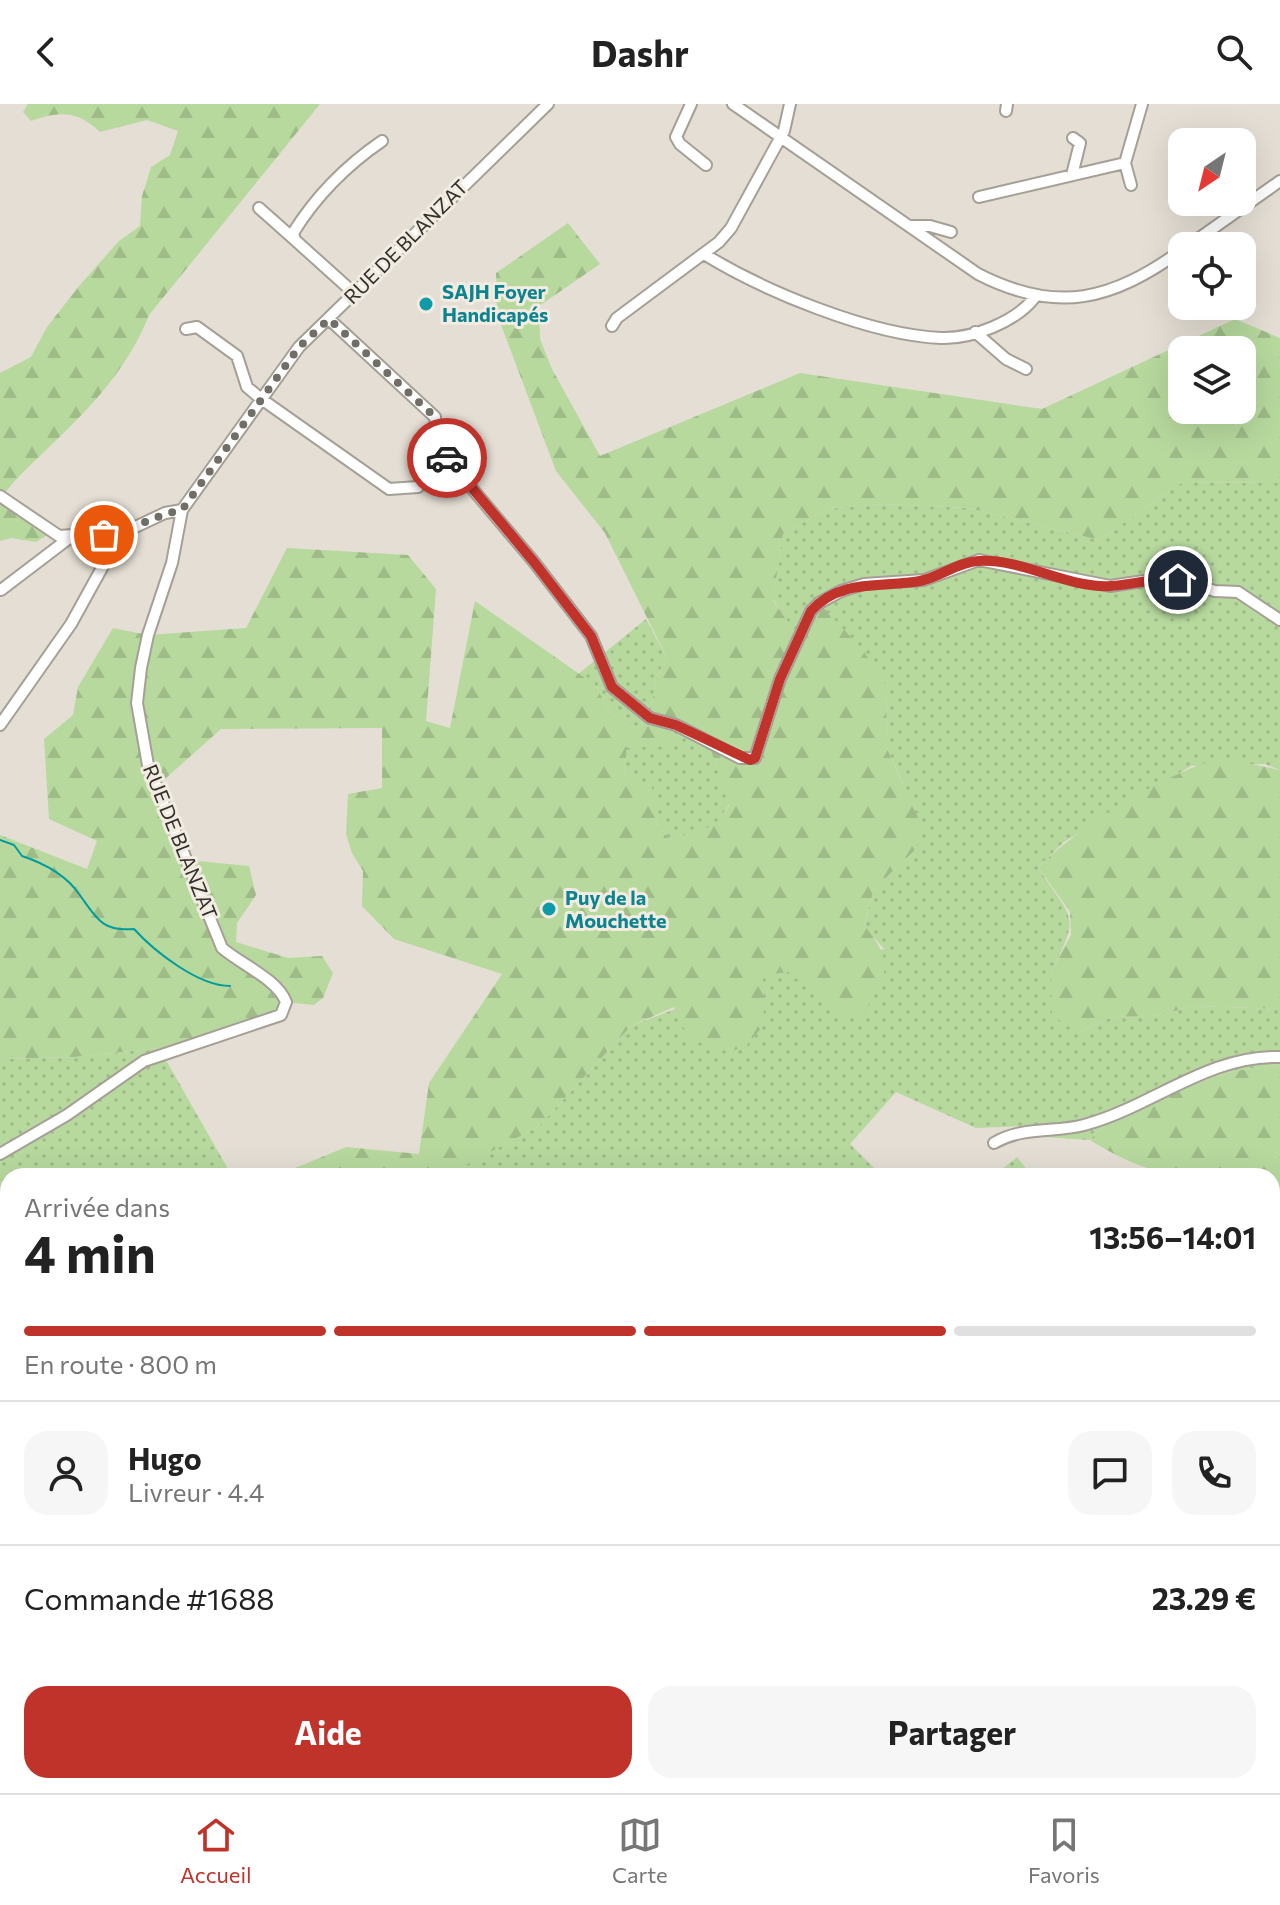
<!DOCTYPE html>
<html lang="fr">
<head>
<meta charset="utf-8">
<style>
	:root { --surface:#fff; --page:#f6f6f6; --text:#222; --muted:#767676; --line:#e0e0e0; --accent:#c0332b }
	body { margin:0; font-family:Commissioner,sans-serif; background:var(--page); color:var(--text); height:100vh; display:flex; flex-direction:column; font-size:30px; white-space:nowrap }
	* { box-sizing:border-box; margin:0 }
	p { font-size:26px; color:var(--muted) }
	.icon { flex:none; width:44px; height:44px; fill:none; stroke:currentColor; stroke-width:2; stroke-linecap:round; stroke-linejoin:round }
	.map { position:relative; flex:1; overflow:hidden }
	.side { position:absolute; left:0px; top:1064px; width:1280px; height:626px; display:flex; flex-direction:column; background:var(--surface); border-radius:24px 24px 0 0; box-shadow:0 8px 32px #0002 }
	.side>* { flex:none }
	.needle { width:52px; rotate:215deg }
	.controls { position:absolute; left:1168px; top:24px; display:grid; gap:16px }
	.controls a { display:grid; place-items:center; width:88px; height:88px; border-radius:16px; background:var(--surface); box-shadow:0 8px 32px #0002; font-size:40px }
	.pin { position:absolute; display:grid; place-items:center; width:68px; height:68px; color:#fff; margin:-34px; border:4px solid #fff; border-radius:50%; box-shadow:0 2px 8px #0007 }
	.courier { position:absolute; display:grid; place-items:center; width:80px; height:80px; margin:-40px; border:6px solid #c0332b; border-radius:50%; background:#fff; color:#222; box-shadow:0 2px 10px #0007 }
	.summary em { font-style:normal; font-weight:700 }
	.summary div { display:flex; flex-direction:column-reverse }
	.summary { display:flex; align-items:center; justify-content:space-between; height:136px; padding:0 24px }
	h1 { font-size:52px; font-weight:700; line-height:60px }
	.bar { display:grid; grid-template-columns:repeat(4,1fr); gap:12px 8px; align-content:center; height:96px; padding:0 24px }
	.bar i { height:10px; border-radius:6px; background:var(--line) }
	.bar .on { background:var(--accent) }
	.bar p { grid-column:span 4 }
	.line { display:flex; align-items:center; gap:20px; padding:0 24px; border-top:2px solid var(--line) }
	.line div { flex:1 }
	.round { display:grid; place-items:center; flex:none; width:84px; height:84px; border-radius:24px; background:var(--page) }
	.primary-button { display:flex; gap:16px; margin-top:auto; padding:16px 24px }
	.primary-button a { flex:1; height:92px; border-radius:24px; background:var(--accent); color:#fff; font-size:32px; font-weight:700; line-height:92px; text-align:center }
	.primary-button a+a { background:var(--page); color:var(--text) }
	header { display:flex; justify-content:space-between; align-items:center; height:104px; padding:0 24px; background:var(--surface); font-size:36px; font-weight:700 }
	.tab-bar { display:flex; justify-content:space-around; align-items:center; height:112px; border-top:2px solid var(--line); background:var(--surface); font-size:22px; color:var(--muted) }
	.tab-bar a { display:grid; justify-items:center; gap:4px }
	.tab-bar .on { color:var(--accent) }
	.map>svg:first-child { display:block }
</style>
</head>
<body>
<header><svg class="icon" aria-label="back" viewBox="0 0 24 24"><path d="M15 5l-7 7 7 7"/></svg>Dashr<svg class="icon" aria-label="search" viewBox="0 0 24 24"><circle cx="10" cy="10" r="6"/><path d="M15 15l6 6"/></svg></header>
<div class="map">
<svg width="1280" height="1689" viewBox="0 0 1280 1689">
	<defs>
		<pattern id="grass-dots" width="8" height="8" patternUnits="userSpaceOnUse" patternTransform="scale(2)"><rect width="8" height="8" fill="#b7d99e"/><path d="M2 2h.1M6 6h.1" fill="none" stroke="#9ebb88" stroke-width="1.8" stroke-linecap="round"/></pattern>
		<pattern id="forest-firs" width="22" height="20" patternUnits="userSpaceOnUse" patternTransform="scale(2)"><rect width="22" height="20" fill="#b7d99e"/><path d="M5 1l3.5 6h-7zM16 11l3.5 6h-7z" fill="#9ebb88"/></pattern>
	</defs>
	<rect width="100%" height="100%" fill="#e4ded4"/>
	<path fill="url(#grass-dots)" d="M1183 378 1280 379V666L1265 660 1191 662 1064 738 1038 763C1070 815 1083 808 1051 867L1078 929 1112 913 1151 912 1197 902 1280 905V961C1222 965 1129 990 1090 1036L1043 1033 1022 1022 976 1024 896 988 850 1040 882 1072H458L463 1062 539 1022 631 922 763 871 884 845 864 822 874 785 914 747 903 679 886 642 887 582 798 534 773 495 783 430 827 405 883 400 969 404 1099 436Z
		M646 515 667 554 656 573 650 614 631 625 610 608 595 581 577 571Z
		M676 621 708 637 729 701 714 722 669 736 657 717 651 683 624 670 627 643 667 642Z
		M159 944 232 1072H8V1168L0 1167V955L74 953Z
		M1017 1053 1032 1072H991L995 1071Z
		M8 1344V1600L0 1598V1348Z
		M18 1682H98L118 1689H1Z
		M243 1682H576L573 1689H252Z
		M829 1682H883L884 1689H836Z
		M954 1682H1030L1034 1689H958Z"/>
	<path fill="url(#forest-firs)" fill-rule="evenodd" d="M28 0H320L149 211C127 267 88 306 45 347 29 363 16 373 3 392L52 428 36 438 11 434 0 437V269L31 253 47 223 80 181 119 137 140 122 142 92 151 63 170 51 178 27 147 16 100 28C77 6 59 7 31 17L23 8Z
		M568 119 600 160 539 202 540 235 552 265 600 352 800 269 1042 305 1235 215 1280 234V379L1183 378 1099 436 969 404 883 400 827 405 783 430 773 496 798 533 819 499 862 545 887 582 886 642 924 727 914 747 874 785 864 821C896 861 887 868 864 909L839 913 789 868 763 871 764 921 746 942 729 948 689 935 674 903 631 922 539 1022 464 1062 458 1072H276L346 1043 419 1050 429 979 502 870 394 835 362 802 363 767 352 749 346 730 348 690 382 684V624L221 625 157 682 187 756 249 762 256 791 237 819 236 838 288 854 322 852 333 869 323 894 314 901 286 898 281 911 163 951 159 944 74 953 0 955V731L87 765 97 737 49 715 44 635 73 611 78 583 113 524 148 531 246 524 287 444 408 451 436 485 426 617 450 624 475 497 595 581 610 608 631 625 650 614 656 573 667 554 605 429 556 367 497 210 496 169ZM1182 246H1242V306H1182ZM676 622 708 637 729 702 713 722 669 736 657 717 652 683 624 670 627 644 667 642Z
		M1221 654 1280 666V905L1197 902 1151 912 1112 913 1078 929 1052 911 1051 867 1071 831 1070 808 1038 763C1079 723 1166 668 1221 654Z
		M1280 961V1185L1272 1183V1072C1194 1072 1159 1080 1090 1036 1129 990 1222 965 1280 961Z
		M0 1167 8 1168V1344L0 1348Z
		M1280 1542V1665L1272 1667V1544Z
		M0 1598 8 1600V1682H18L1 1689Z
		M98 1682H243L252 1689H118Z
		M576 1682H829L836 1689H573Z
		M883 1682H954L958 1689H884Z
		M1194 1682H1247L1241 1689H1195Z"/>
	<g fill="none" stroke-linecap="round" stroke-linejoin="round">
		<path stroke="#029c9d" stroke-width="2" d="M0 736 14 741 22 752C43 759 66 771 79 790 96 813 101 828 134 825 154 847 198 882 230 882"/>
		<g stroke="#a59f96" stroke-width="14">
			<path id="street" d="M691 0 676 33 680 40 706 61
				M733 0 978 170C1058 211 1112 196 1182 146
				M1006 7 1007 0
				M1125 59 1131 81
				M1072 71 1080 39 1073 34
				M979 93 1125 59 1142 0
				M259 104 295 136
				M911 122H930L951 128
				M1188 142 1280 77
				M704 150C764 187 870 231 941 234 972 235 1016 218 1035 193
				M355 190 295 136 293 129C316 92 347 61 382 37
				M329 215 435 313 438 340 443 350 534 458 591 532 612 583 650 614 676 621 740 654H755L780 575 811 507 819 499 841 487 864 480 924 476 979 456 1110 482 1164 474 1178 476 1215 487 1238 488 1280 516
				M612 222 617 214 719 138 731 124 784 27 790 0
				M186 225 197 223 237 252 247 283 260 294 389 385 418 383
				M975 228 1006 255 1026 265
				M0 392 59 432 127 427
				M1 486 72 432
				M0 621 71 520 114 442 129 426 165 409 182 406
				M994 1039C1023 1022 1054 1029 1084 1021 1152 1003 1207 951 1280 953
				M0 1050 67 1011 144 957 281 911 286 898C277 875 242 861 222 844L148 661 137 599 141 564 148 531 172 459 182 406 299 243 548 0"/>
		</g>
		<use href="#street" stroke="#fff" stroke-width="10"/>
	</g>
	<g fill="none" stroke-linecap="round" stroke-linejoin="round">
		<path stroke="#716e67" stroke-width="8" stroke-dasharray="0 14.4" d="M104 431C132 427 154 411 182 406L299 243 329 215 435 313 438 340 447 354"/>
		<path stroke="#c0332b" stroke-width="10" d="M447 354 534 458 591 532 612 583 650 614 676 621 750 656 755 654 780 575 811 507C840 474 882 484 920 477 940 473 958 458 978 457 1023 454 1067 485 1111 482 1134 481 1154 473 1178 476"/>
	</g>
	<g fill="#0f9aa8" stroke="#f1ebe1" stroke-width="3">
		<circle cx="426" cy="200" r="8"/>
		<circle cx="549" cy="805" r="8"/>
	</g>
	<g text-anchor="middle" stroke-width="6" stroke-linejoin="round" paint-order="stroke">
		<g font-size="20" fill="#33312d" stroke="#f1ebe1">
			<text transform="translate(406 138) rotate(-45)" y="7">RUE DE BLANZAT</text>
			<text transform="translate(180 738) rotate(68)" y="7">RUE DE BLANZAT</text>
		</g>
		<g font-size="20" font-weight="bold" fill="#0d838f" stroke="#f1ebe1" text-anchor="start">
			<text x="442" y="195">SAJH Foyer<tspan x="442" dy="23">Handicapés</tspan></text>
			<text x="565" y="801">Puy de la<tspan x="565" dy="23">Mouchette</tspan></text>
		</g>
	</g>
</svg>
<div class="controls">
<a><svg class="needle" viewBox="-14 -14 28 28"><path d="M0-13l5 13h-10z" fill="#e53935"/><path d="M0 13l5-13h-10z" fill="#767676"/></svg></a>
<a><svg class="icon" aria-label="locate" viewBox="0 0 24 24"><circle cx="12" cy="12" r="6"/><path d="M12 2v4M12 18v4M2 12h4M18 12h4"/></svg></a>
<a><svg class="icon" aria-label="layers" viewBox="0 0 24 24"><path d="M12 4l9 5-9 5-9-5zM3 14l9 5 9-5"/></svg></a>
</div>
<div class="pin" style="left:104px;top:431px;background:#ea580c"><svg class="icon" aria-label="bag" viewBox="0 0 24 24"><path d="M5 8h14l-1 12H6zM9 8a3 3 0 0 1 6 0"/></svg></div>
<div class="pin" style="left:1178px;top:476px;background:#1f2937"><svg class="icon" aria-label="home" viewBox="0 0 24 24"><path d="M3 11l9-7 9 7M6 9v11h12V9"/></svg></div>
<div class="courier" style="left:447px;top:354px"><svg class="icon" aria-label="car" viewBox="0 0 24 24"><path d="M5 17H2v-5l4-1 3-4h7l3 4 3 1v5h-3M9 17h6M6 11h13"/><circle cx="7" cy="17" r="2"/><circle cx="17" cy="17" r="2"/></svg></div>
<section class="side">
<div class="summary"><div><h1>4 min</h1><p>Arrivée dans</p></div><em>13:56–14:01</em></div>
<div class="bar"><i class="on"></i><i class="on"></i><i class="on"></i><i></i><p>En route · 800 m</p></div>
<div class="line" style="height:144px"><a class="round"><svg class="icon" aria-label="person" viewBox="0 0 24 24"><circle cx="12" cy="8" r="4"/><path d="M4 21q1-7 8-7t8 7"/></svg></a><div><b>Hugo</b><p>Livreur · 4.4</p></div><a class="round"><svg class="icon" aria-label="chat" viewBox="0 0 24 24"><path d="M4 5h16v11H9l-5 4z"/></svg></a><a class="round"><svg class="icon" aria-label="phone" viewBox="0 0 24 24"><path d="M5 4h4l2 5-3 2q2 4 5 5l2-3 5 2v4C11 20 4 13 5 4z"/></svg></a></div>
<div class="line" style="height:104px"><div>Commande #1688</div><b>23.29 €</b></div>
<div class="primary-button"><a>Aide</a><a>Partager</a></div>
</section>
</div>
<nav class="tab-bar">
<a class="on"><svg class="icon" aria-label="home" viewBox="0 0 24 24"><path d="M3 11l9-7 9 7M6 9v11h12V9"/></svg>Accueil</a>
<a><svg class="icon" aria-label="map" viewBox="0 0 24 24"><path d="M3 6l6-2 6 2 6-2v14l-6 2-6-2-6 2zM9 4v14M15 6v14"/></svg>Carte</a>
<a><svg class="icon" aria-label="saved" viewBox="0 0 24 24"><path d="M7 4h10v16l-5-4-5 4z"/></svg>Favoris</a>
</nav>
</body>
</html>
